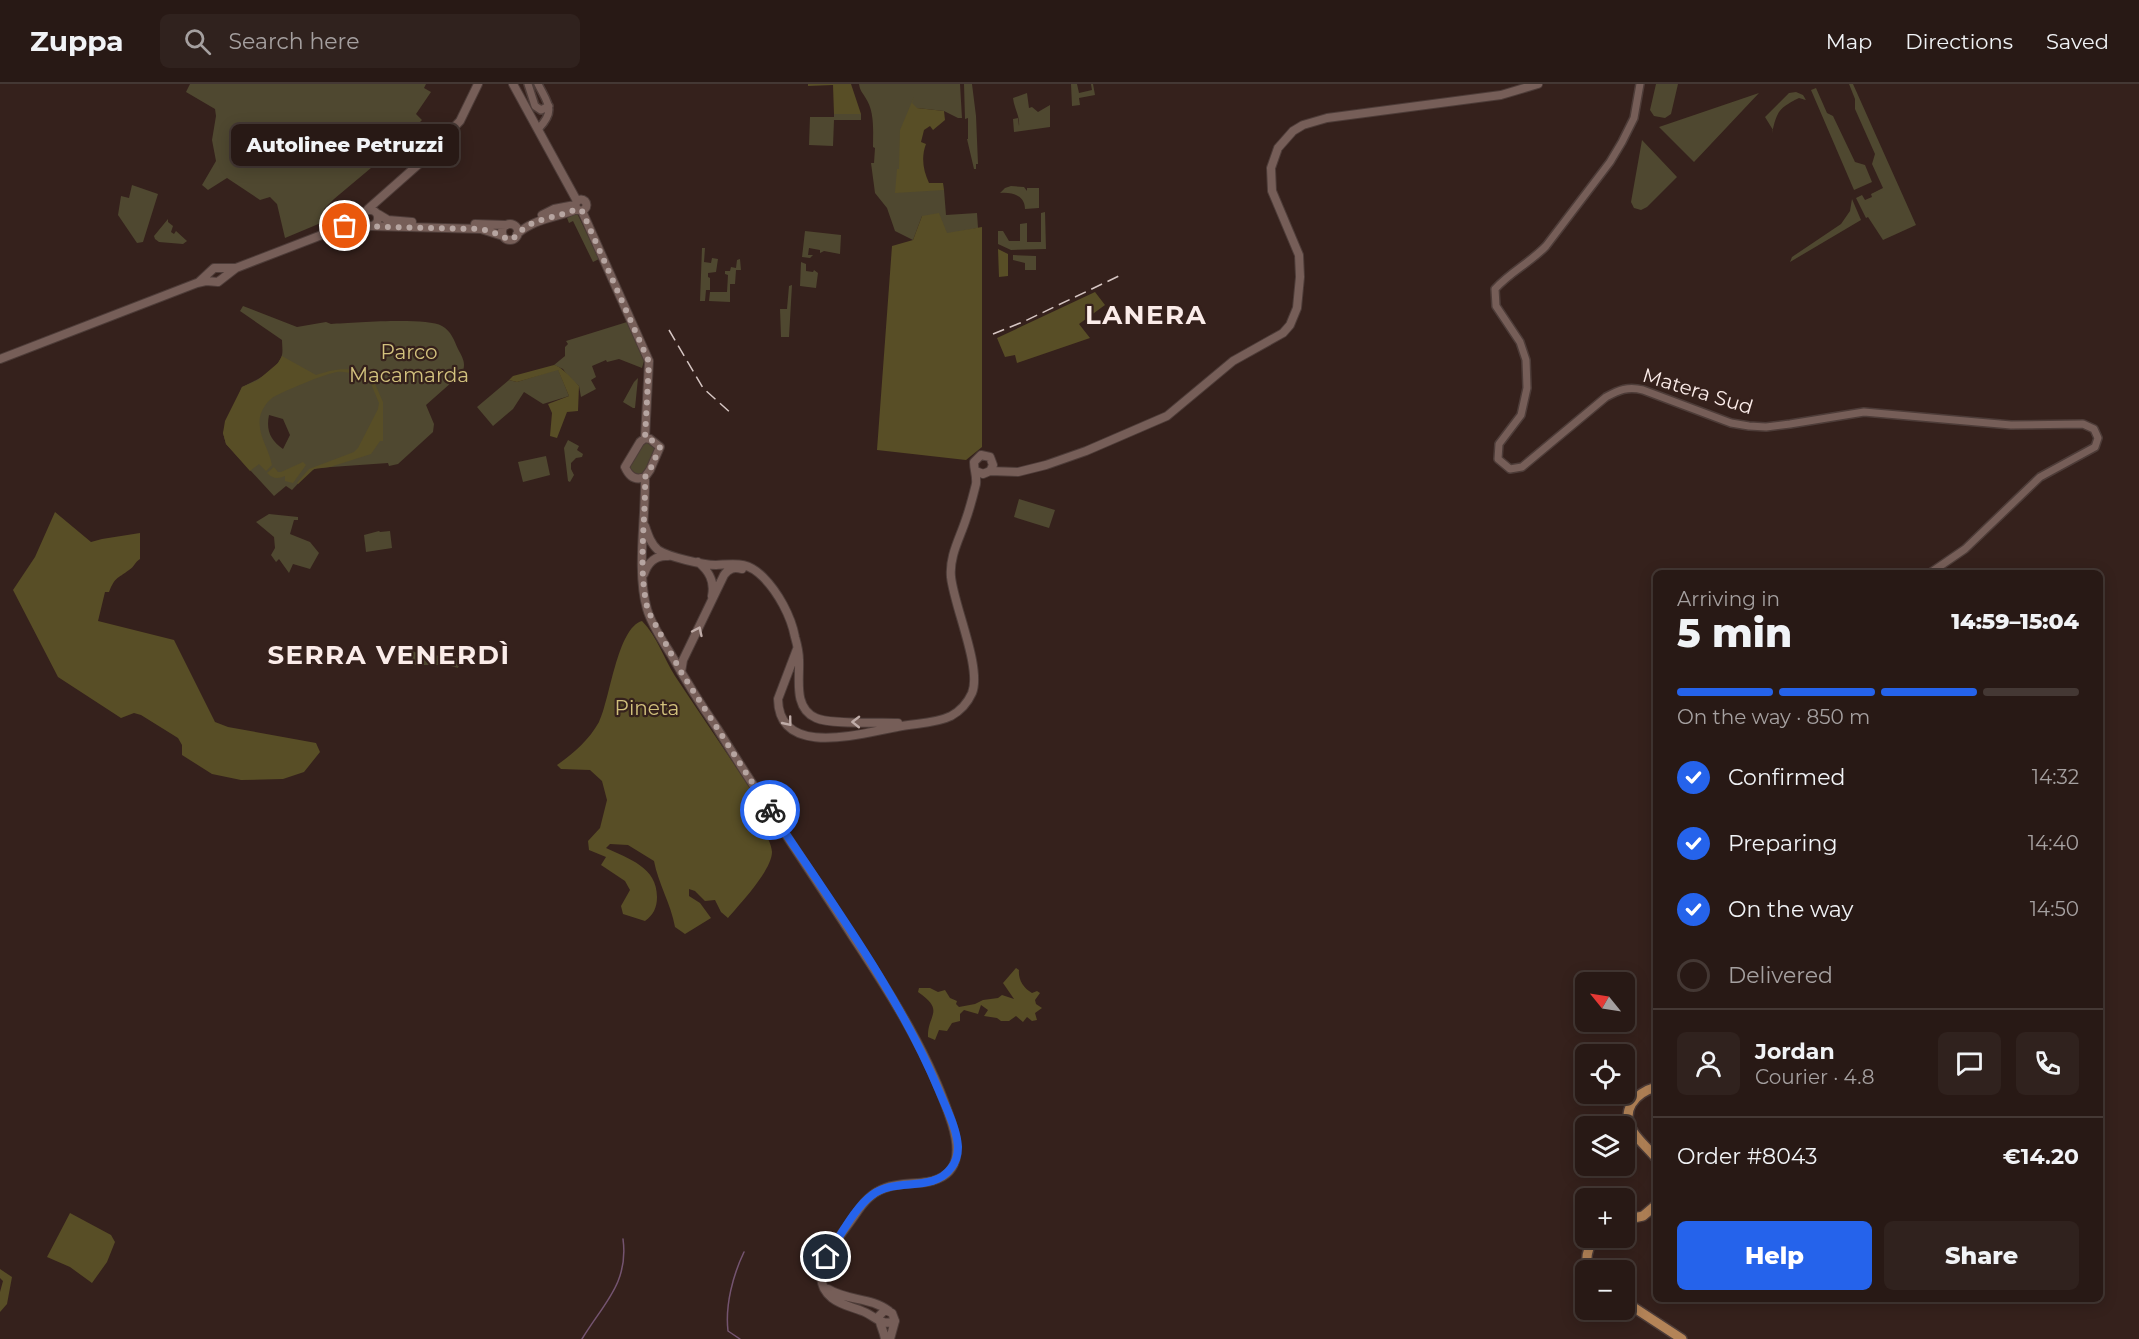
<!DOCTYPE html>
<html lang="en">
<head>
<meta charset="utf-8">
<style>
	:root { --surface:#281915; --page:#30221e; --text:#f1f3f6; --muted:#a5a0a0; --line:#443834; --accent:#2563eb }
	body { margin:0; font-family:Montserrat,sans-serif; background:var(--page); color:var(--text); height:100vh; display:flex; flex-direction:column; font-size:22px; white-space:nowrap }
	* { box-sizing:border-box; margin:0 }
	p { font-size:20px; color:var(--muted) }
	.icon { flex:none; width:33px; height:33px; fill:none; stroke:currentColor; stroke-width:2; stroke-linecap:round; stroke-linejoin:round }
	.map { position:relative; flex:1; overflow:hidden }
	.drawer { position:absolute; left:1653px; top:486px; width:450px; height:732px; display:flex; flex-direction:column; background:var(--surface); border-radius:9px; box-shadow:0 3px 15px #0003,0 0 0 2px var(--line) }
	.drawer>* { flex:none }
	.needle { width:39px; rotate:300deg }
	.buttons { position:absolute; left:1575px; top:888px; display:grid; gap:12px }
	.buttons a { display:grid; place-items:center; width:60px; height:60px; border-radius:9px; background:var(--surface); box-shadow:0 3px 15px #0003,0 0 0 2px var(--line); font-size:30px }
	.pin { position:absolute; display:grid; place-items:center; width:51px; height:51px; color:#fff; margin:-26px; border:3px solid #fff; border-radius:50%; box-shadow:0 2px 6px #0007 }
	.courier { position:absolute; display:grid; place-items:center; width:60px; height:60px; margin:-30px; border:4px solid #2563eb; border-radius:50%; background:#fff; color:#222; box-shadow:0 2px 8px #0007 }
	.bubble { position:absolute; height:42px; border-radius:9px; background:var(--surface); box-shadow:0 3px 15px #0003,0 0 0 2px var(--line); font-size:20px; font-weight:800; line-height:42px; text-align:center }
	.summary em { font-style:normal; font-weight:800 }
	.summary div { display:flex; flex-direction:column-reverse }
	.summary { display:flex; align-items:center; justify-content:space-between; height:102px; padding:0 24px }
	h1 { font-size:39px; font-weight:800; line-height:45px }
	.bar { display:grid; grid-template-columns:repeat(4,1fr); gap:9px 6px; align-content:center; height:72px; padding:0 24px }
	.bar i { height:8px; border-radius:4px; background:var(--line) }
	.bar .selected { background:var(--accent) }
	.bar p { grid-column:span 4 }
	.line { display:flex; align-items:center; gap:15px; padding:0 24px; border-top:2px solid var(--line) }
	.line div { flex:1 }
	.round { display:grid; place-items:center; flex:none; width:63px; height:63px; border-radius:9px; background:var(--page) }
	ol { padding:0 24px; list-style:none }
	li { display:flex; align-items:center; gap:18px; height:66px }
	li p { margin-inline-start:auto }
	li .icon { padding:6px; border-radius:50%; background:var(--accent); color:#fff; stroke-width:4 }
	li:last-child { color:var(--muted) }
	li i { width:33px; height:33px; border:3px solid var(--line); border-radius:50% }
	.cta { display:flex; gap:12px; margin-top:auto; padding:12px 24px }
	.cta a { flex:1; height:69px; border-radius:9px; background:var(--accent); color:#fff; font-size:24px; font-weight:800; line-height:69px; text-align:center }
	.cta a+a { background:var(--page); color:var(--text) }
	header { display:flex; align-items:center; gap:36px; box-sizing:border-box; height:84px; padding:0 30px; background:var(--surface); border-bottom:2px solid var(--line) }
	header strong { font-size:28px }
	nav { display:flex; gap:33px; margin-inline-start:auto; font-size:21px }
	.search { width:420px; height:54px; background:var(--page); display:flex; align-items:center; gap:15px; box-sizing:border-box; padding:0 21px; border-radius:9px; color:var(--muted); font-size:22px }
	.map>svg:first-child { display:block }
</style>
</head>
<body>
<header>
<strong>Zuppa</strong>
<div class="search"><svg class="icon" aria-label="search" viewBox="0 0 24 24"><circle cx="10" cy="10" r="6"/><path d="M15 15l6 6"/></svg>Search here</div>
<nav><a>Map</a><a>Directions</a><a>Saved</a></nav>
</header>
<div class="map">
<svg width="2139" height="1255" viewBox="0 0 2139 1255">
	<rect width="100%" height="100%" fill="#35211c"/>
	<path fill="#4f4830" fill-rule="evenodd" d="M190 0H426L424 4 431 8 416 30 422 36 396 63 334 115 324 125 328 136 285 154 277 120 270 113 260 116 227 94 208 106 202 101 216 77 212 56 216 32 215 25 186 8Z
		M859 0H960L962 34H958L944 27 917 24 906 91 944 106 946 131 977 129 978 144 947 150 922 132 913 156 895 147 887 124 875 109 871 79H874L875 64 873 63C873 47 875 27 865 13 862 8 860 7 859 0Z
		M964 0H972L976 32 978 80H976V85H974L967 55H968V34L965 35Z
		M1071 0H1077L1079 9 1092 6 1091 0H1093L1095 11 1079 14 1080 21 1072 22Z
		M1656 0H1678L1671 30 1665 34 1654 32 1650 26Z
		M1849 0H1853L1916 141 1883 156 1868 133 1866 134 1856 114 1862 111 1865 116 1872 113 1871 110 1883 104 1872 80 1875 70 1855 25V15Z
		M1816 4 1827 29 1833 32 1855 78 1865 81 1872 98 1854 106 1811 6Z
		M1796 8 1803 11 1806 16 1799 14C1779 24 1777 27 1772 49L1773 46 1765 33 1789 9Z
		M1027 9 1029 24 1032 23 1038 28 1050 21V43L1014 48 1013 35 1018 34 1019 42C1020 32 1014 24 1013 14Z
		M1759 9 1694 78 1659 43 1756 10Z
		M834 30H861V36H834L833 62 809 61 810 33H834Z
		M1642 56 1677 93 1647 123 1641 126 1634 124 1631 118Z
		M132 101 158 110 143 158 137 159 118 131 121 112 129 114Z
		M1011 102 1024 103 1027 107V104H1039V124L1025 125C1025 111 1012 108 1000 109L1005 104Z
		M1852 115 1861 136 1790 178 1792 173 1841 140 1850 127Z
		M1045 128 1046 165 1011 166 998 160V147H1003L1009 157H1020V140L1027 139V158H1041V129Z
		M577 129 599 175 593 178 573 137 569 139 567 134Z
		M168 135V138L173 142 171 148 174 150 176 147 187 157 183 160 159 158 155 155 154 152Z
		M805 147 841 151 840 170 824 167 820 169V166L809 164 808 171H813L810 174 802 173Z
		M702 164H705L704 178 711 179 712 174 718 175 716 188 708 189V193L710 194V206H706L705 217H700Z
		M1013 171 1036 172V186H1025V179L1013 176Z
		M740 175 741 186H736L735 200H730V218L709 217 710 208H727L728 191 725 190V187H730L731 183 736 184 737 176Z
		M801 178 806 180V187L813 188 814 186 818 189 816 204 800 202Z
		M792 201 789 253H781L780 225H787L789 202Z
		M243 222 297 243 326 238 331 240C354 239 425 233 442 242 451 247 454 256 458 265 463 274 467 281 461 290L426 321 434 340 433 348 398 380 389 382 388 379 317 384 310 387 292 406 286 402 274 412 226 360 223 349 242 303C255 297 278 286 282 271 283 267 282 260 282 256L240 227ZM269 331 283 335 290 351 283 365C270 356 266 346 269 331Z
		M627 238 644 277 642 284 619 275 607 278 606 276 592 282 596 293 591 296 596 305 581 313 579 302 569 294 563 285 554 281 565 272V263L568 260 566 257Z
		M558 285 569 312 543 320 524 308 513 325 493 342 477 323 509 296 517 298Z
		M638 294 635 324H633L623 318 634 298Z
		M568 356 579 362 577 366 583 370 582 373 576 374 571 379V385L574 391 570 398 568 397 564 364Z
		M644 359H651L656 366 646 388 637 391 630 385 629 380Z
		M546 372 550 391 523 398 518 378Z
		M1019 415 1055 426 1049 444 1014 433Z
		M269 430 298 433V436H294L290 450 310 458 319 469 310 485 293 480 289 489 279 475 276 478 271 471 275 464 274 453 256 438Z
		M379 447 380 448 390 447 392 464 366 468 364 451Z
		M403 563C423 574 440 569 461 576L458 584 447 581H415L398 568Z"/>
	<path fill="#584e26" d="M808 0H851L861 30H834L833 1 808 2Z
		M914 13 912 19 917 24 944 27 945 36 933 46 930 42 924 46 921 58 926 60C921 73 923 86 929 99H943L944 106 895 109 897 85H899V83L900 46Z
		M939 129 947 149 982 143V363L966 376 877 366 892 162 913 156 922 132Z
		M998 165 1008 170V192L999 193Z
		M1095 208 1105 221 1079 240 1090 254 1017 279 1015 271 1005 273 997 254Z
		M282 272 316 291C337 284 351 282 372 293L383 318V357H380L371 370 330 383 314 385 298 400 297 399 309 385 354 368 358 364 378 325 379 319 369 295C359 292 348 287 337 288 327 289 281 308 272 314 266 319 262 325 260 333 257 351 269 364 272 381L266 387 259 380 250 387 226 360 223 349 225 337 242 303 258 296 278 279Z
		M554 281C561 282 573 296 579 302L578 327 567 328 557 354 550 352 552 329 548 320 569 312 558 286 517 298 509 296 513 292Z
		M303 378 306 381 293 399 285 397V392C278 395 273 395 267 389L274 383 278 388H281Z
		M55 428 91 458 102 455 140 449V475C135 478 134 483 129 486 117 495 115 493 109 508H105L98 537 174 556 215 638 228 643 316 659 320 668 304 688 283 695 241 696 212 690 182 671V661L178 654 141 631 134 629 121 634 58 593 13 506 35 473Z
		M642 537C657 552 664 575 675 592 704 636 734 679 762 723L753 730C759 740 771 755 772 768 772 786 740 820 728 834L721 828 715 816 705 817 695 807 689 805V812L700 819 711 834 685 850 675 843C671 820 658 799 654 777L628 761 610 760 606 764C629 775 657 783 657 813 657 824 653 831 645 837L623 830 621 822 630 806 625 797 601 781 606 773 589 766 588 757 600 744 607 716 602 697 590 686 561 685 557 681C573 670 589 656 599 638 610 616 617 544 642 537Z
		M1016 884 1019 886C1018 895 1023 904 1032 909L1037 907 1040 909 1035 916 1036 920 1042 924 1035 929 1037 936 1032 937 1027 933 1023 938 1016 932 1009 937H1001L997 934 984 932 988 926 981 921 978 930 964 926 960 930V937L952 939 947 947 939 946 935 956 928 953C927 931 946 927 918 908L919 904H930L938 908 945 906 950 914 957 917 956 920 959 923 975 920 983 916 998 914 1002 911 1014 915 1003 899Z
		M70 1129 111 1151 115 1158 107 1178 92 1199 70 1183 47 1173Z
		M0 1185 12 1193 7 1220 0 1228V1208L3 1197 0 1194Z"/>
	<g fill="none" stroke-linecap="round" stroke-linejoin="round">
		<path stroke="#745470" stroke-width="1.5" d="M582 1255C603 1220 629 1199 623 1155
			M740 1255 728 1247C725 1221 733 1191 744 1168"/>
		<g stroke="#4d3c38" stroke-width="10">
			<path id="tertiary" d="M528 0 535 22 541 26 549 22
				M538 0C548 20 556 26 539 44
				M1640 0 1634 34 1622 58 1610 78 1546 162C1531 178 1510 188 1495 205L1496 222 1520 258 1526 276 1527 304 1521 331 1499 360 1498 375 1510 385 1522 383 1606 313C1619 306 1628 302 1643 306L1731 339 1749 342 1766 343 1790 340 1864 328 2011 341 2083 340 2094 345 2098 354 2095 363 2040 393 1965 465 1930 489"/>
		</g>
		<g stroke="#4d3c38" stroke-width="10">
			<path id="secondary" d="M513 0 577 117
				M575.5 121a5.5 5.5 0 1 1 11 0a5.5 5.5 0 1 1-11 0Z
				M368 125 420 79 460 37 478 0
				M362 134a8 8 0 1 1 16 0a8 8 0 1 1-16 0Z
				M582 127 649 277 645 354
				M378 130 388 136 412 138
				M542 131 554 125 575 121
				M475 140 506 141
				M502 148a8 8 0 1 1 16 0a8 8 0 1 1-16 0Z
				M371 142 481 145 503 152
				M517 150C535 134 556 134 577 125
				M199 198 214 184H234
				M0 275 197 199 206 197 218 198 236 184 345 142 366 141
				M645 354 650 355 660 363 650 386 645 393C635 397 629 392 625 383L640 358Z
				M990 387 1018 388 1046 381 1086 367 1167 332 1233 277 1283 249 1290 241 1297 224 1300 193 1299 171 1272 107 1271 84 1278 64 1293 47 1303 41 1327 34 1501 11 1538 0
				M645 393C646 434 636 486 647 525 652 542 663 557 672 572 686 597 701 621 717 644 761 715 808 783 853 853 892 912 931 973 952 1040 960 1066 961 1092 927 1098 914 1100 898 1099 885 1104 871 1109 863 1119 855 1131 841 1152 803 1191 832 1214 841 1221 852 1223 862 1227 874 1231 881 1243 895 1237L892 1229 885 1226 879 1232C879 1240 884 1247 885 1255
				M645 442C648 451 651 460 658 466 669 473 703 481 716 481 736 480 747 477 763 493 778 508 791 532 795 553 797 560 799 568 799 576 800 595 793 624 816 634 832 641 879 638 898 639
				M698 478C709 487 715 497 712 512
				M644 490C648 478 656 471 668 472
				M797 565 778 615C779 675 862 649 897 643 914 639 935 640 951 632 960 627 968 618 972 609 982 584 954 522 951 493 949 472 960 454 966 435 970 424 973 412 976 400 977 392 974 386 974 378L981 371 990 373 993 381 990 387 983 390 976 387
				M681 588 683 576 724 491C729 484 734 483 742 485
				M828 1205C847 1217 871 1213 889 1227
				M890 1255 895 1237"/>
		</g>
		<g stroke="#4d3c38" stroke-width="12">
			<path id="trunk" d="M1656 1003C1635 1009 1619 1027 1634 1049 1640 1058 1649 1065 1656 1074
				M1624 1136 1643 1132 1656 1121
				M1588 1186C1585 1174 1587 1164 1595 1154
				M1624 1217 1682 1255"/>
		</g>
		<use href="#tertiary" stroke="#765e58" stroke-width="7"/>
		<use href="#secondary" stroke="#765e58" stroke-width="8"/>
		<use href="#trunk" stroke="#b48458" stroke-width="9"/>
		<path stroke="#d6c6c3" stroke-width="1.5" stroke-dasharray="12 6" stroke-linecap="butt" d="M669 246 703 304 733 331
			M993 250 1025 237 1123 190"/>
	</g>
	<defs><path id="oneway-chevron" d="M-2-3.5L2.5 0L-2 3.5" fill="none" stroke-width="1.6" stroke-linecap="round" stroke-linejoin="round" transform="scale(1.5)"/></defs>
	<g stroke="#bfaca8">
		<use href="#oneway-chevron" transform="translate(698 547) rotate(-65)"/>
		<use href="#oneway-chevron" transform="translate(788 638) rotate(51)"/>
		<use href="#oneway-chevron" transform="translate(856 638) rotate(-179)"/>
	</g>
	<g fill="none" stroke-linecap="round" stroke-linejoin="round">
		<path stroke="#b6a5a1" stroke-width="6" stroke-dasharray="0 10.8" d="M345 142 358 140 382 143 481 145 490 147 510 156C517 153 521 145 529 141 545 133 561 132 577 125L582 127 649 278 645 354 650 355 660 363 650 386 645 393C646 437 637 483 648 527L681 588 770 726"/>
		<path stroke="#2563eb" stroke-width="8" d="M770 726C830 817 897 906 939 1007 946 1024 957 1044 958 1063 958 1070 956 1078 951 1084 933 1109 895 1093 872 1111 854 1124 839 1155 826 1173"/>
	</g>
	<g text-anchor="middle" stroke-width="4.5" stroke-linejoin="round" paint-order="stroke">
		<g font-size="20" fill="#d2c17d" stroke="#35211c">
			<text x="409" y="275">Parco<tspan x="409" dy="23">Macamarda</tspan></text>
			<text x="647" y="631">Pineta</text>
		</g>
		<g font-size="20" fill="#fbece9" stroke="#35211c">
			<text transform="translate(1698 307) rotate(17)" y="7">Matera Sud</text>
		</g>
		<g font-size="26" font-weight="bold" letter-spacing="1.5" fill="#fbece9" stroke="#35211c">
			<text x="1146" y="240">LANERA</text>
			<text x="389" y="580">SERRA VENERDÌ</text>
		</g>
	</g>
</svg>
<div class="buttons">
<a><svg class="needle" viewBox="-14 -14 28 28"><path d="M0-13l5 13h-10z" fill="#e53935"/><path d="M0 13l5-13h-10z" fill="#a5a0a0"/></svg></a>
<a><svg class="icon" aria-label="locate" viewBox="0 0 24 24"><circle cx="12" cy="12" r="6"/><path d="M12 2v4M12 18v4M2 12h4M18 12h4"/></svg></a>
<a><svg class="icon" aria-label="layers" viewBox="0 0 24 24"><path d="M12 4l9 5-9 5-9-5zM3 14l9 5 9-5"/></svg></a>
<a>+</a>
<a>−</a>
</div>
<div class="pin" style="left:345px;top:142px;background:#ea580c"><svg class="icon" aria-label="bag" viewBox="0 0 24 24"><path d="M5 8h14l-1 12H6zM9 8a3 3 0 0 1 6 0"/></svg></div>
<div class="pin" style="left:826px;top:1173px;background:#1f2937"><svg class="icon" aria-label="home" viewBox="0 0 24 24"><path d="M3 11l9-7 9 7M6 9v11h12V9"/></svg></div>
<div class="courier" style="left:770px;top:726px"><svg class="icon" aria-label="bike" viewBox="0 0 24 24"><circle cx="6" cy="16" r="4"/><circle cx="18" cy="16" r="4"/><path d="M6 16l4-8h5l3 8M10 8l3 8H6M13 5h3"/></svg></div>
<div class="bubble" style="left:231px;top:40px;width:228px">Autolinee Petruzzi</div>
<section class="drawer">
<div class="summary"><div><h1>5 min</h1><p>Arriving in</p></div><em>14:59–15:04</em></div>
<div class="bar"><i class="selected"></i><i class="selected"></i><i class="selected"></i><i></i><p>On the way · 850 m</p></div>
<ol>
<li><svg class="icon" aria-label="check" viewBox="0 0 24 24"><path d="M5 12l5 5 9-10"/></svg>Confirmed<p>14:32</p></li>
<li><svg class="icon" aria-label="check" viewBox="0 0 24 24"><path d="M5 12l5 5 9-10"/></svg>Preparing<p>14:40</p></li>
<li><svg class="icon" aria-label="check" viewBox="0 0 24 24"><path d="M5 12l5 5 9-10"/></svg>On the way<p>14:50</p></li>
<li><i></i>Delivered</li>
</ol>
<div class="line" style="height:108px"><a class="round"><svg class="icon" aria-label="person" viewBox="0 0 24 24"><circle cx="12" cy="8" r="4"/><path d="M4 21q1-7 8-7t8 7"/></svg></a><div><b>Jordan</b><p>Courier · 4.8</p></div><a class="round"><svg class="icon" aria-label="chat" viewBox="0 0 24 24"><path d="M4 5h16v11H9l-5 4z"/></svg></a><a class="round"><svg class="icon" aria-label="phone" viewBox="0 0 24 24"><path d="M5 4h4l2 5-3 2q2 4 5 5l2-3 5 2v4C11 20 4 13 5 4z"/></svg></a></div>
<div class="line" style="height:78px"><div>Order #8043</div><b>€14.20</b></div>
<div class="cta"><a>Help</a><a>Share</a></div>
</section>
</div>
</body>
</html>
